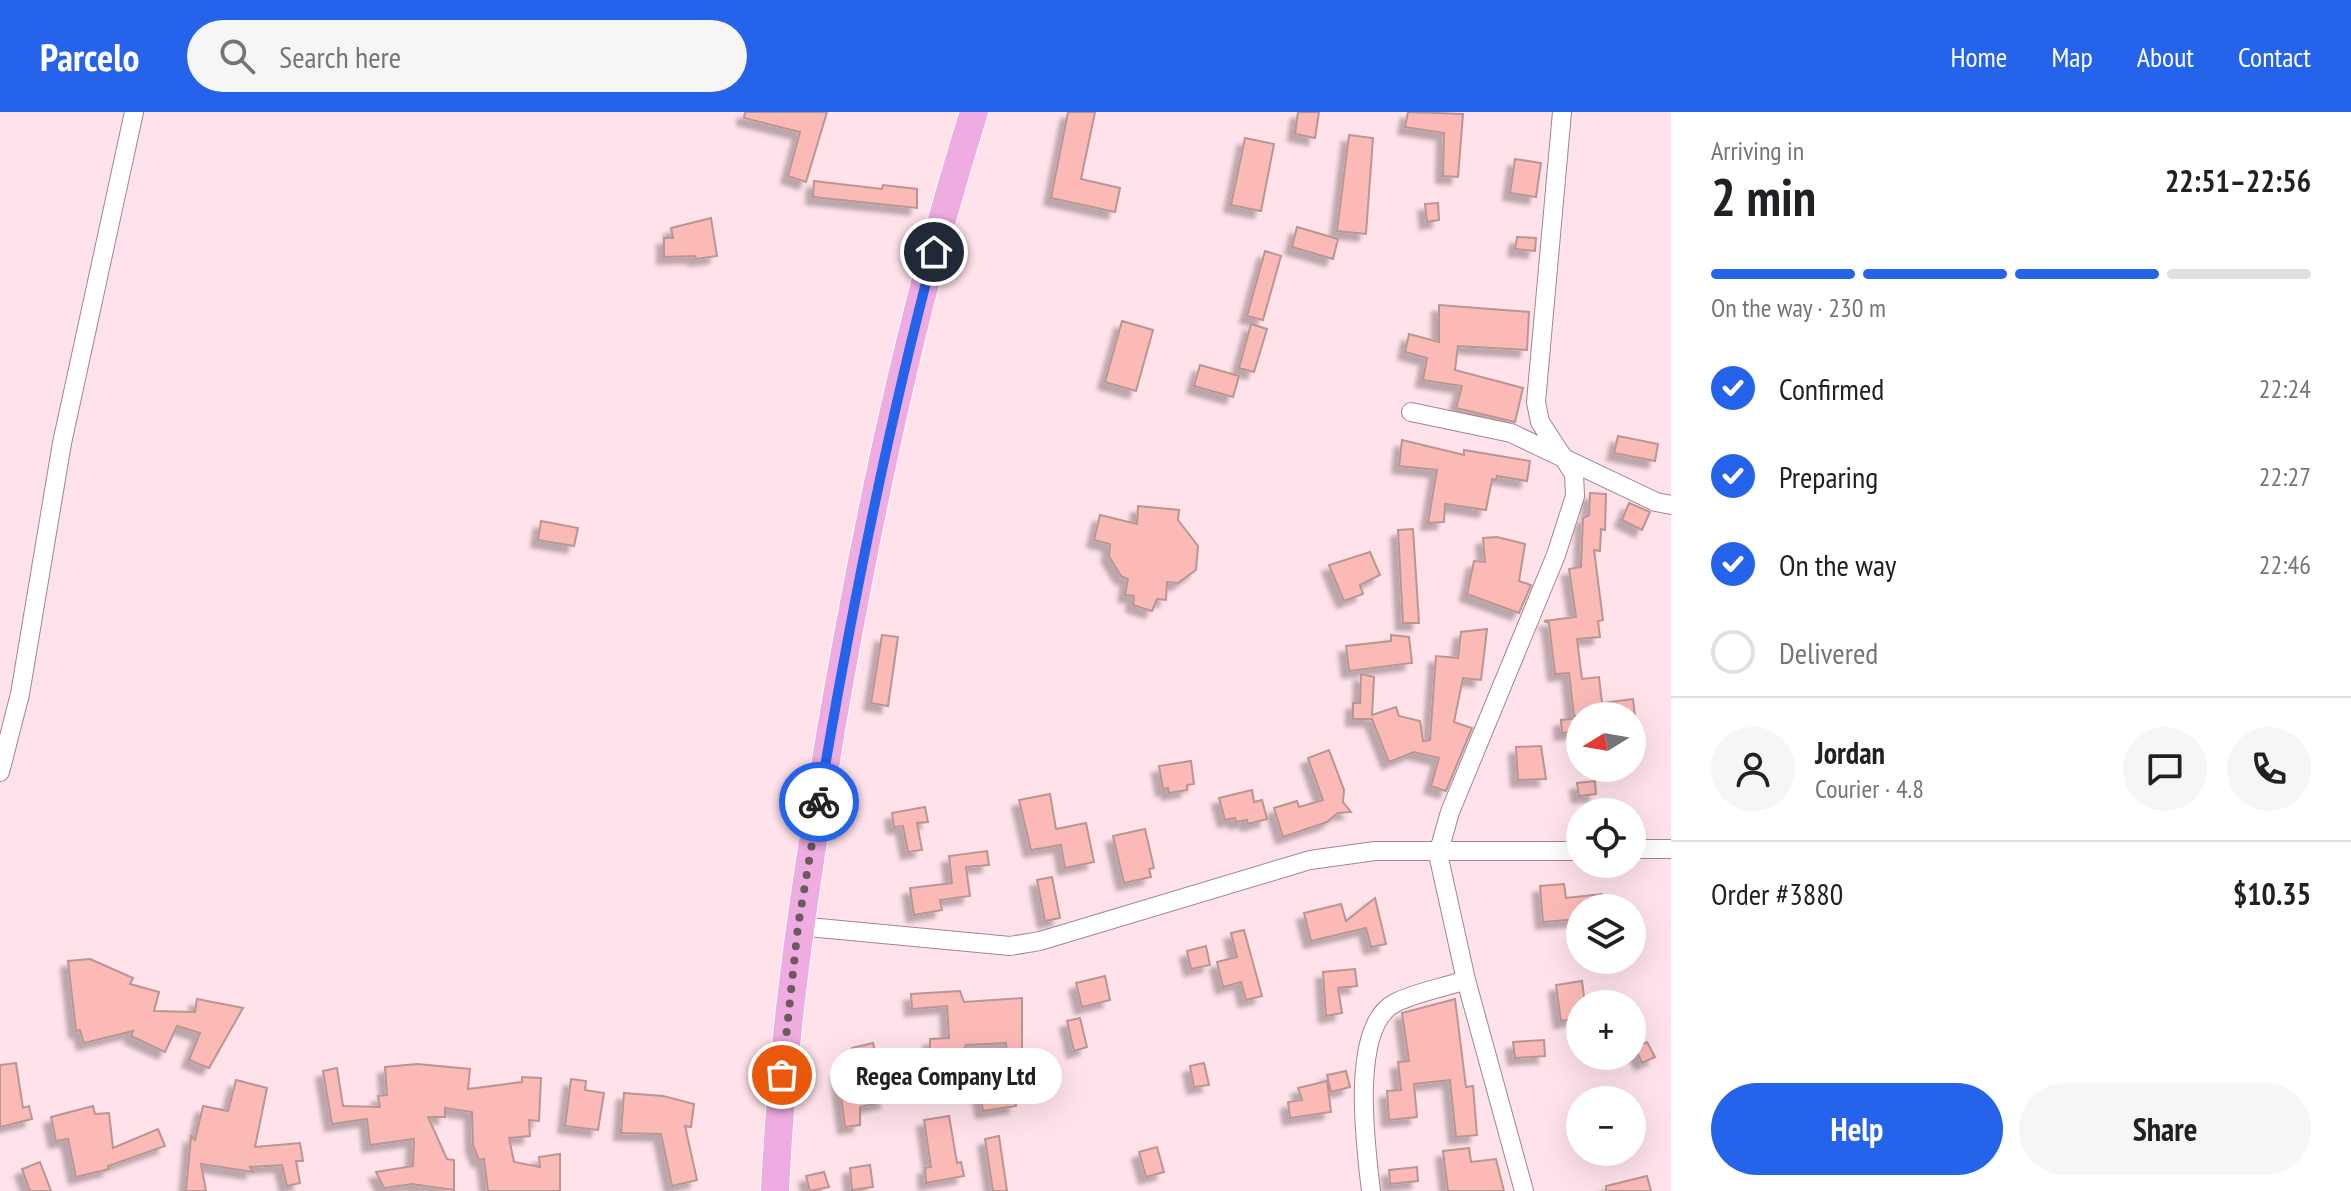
<!DOCTYPE html>
<html lang="en">
<head>
<meta charset="utf-8">
<style>
	:root { --surface:#fff; --page:#f6f6f6; --text:#202124; --muted:#757577; --line:#e0e0e0; --accent:#2563eb }
	body { margin:0; font-family:"PT Sans Narrow",sans-serif; background:var(--page); color:var(--text); height:100vh; display:flex; flex-direction:column; font-size:30px; white-space:nowrap }
	* { box-sizing:border-box; margin:0 }
	p { font-size:26px; color:var(--muted) }
	.icon { flex:none; width:44px; height:44px; fill:none; stroke:currentColor; stroke-width:2; stroke-linecap:round; stroke-linejoin:round }
	.map { position:relative; flex:1; overflow:hidden }
	.sheet { display:flex; flex-direction:column; background:var(--surface); width:680px }
	.sheet>* { flex:none }
	.needle { width:52px; rotate:259deg }
	.tools { position:absolute; left:1566px; top:590px; display:grid; gap:16px }
	.tools a { display:grid; place-items:center; width:80px; height:80px; border-radius:50%; background:var(--surface); box-shadow:0 8px 32px #0002; font-size:40px }
	.pin { position:absolute; display:grid; place-items:center; width:68px; height:68px; color:#fff; margin:-34px; border:4px solid #fff; border-radius:50%; box-shadow:0 2px 8px #0007 }
	.courier { position:absolute; display:grid; place-items:center; width:80px; height:80px; margin:-40px; border:6px solid #2563eb; border-radius:50%; background:#fff; color:#222; box-shadow:0 2px 10px #0007 }
	.bubble { position:absolute; height:56px; border-radius:28px; background:var(--surface); box-shadow:0 8px 32px #0002; font-size:26px; font-weight:800; line-height:56px; text-align:center }
	.head em { font-style:normal; font-weight:800 }
	.head div { display:flex; flex-direction:column-reverse }
	.head { display:flex; align-items:center; justify-content:space-between; height:136px; padding:0 40px }
	h1 { font-size:52px; font-weight:800; line-height:60px }
	.bar { display:grid; grid-template-columns:repeat(4,1fr); gap:12px 8px; align-content:center; height:96px; padding:0 40px }
	.bar i { height:10px; border-radius:6px; background:var(--line) }
	.bar .active { background:var(--accent) }
	.bar p { grid-column:span 4 }
	.line { display:flex; align-items:center; gap:20px; padding:0 40px; border-top:2px solid var(--line) }
	.line div { flex:1 }
	.round { display:grid; place-items:center; flex:none; width:84px; height:84px; border-radius:42px; background:var(--page) }
	ol { padding:0 40px; list-style:none }
	li { display:flex; align-items:center; gap:24px; height:88px }
	li p { margin-inline-start:auto }
	li .icon { padding:8px; border-radius:50%; background:var(--accent); color:#fff; stroke-width:4 }
	li:last-child { color:var(--muted) }
	li i { width:44px; height:44px; border:4px solid var(--line); border-radius:50% }
	.cta { display:flex; gap:16px; margin-top:auto; padding:16px 40px }
	.cta a { flex:1; height:92px; border-radius:48px; background:var(--accent); color:#fff; font-size:32px; font-weight:800; line-height:92px; text-align:center }
	.cta a+a { background:var(--page); color:var(--text) }
	header { display:flex; align-items:center; gap:48px; box-sizing:border-box; height:112px; padding:0 40px; background:var(--accent); color:#fff }
	header strong { font-size:38px }
	nav { display:flex; gap:44px; margin-inline-start:auto; font-size:28px }
	.search { width:560px; height:72px; background:var(--page); display:flex; align-items:center; gap:20px; box-sizing:border-box; padding:0 28px; border-radius:44px; color:var(--muted); font-size:30px }
	main { display:flex; flex:1; min-height:0 }
	.map>svg:first-child { display:block }
</style>
</head>
<body>
<header>
<strong>Parcelo</strong>
<div class="search"><svg class="icon" aria-label="search" viewBox="0 0 24 24"><circle cx="10" cy="10" r="6"/><path d="M15 15l6 6"/></svg>Search here</div>
<nav><a>Home</a><a>Map</a><a>About</a><a>Contact</a></nav>
</header>
<main>
<div class="map">
<svg width="1671" height="1079" viewBox="0 0 1671 1079">
	<defs>
		<filter id="shadow"><feDropShadow dx="-7" dy="7" stdDeviation="2" flood-color="#0004"/></filter>
	</defs>
	<rect width="100%" height="100%" fill="#ffe2ea"/>
	<path fill="#fcbab7" stroke="#b89694" stroke-width="2" filter="url(#shadow)" d="M745 0H827L806 70 788 64 800 20 744 6Z
		M1068 0H1095L1081 67 1120 76 1115 100 1051 86Z
		M1298 0H1319L1315 26 1295 22Z
		M1408 0 1463 2 1458 65 1443 64 1444 21 1405 15Z
		M1349 23 1373 26 1366 122 1337 119Z
		M1245 26 1274 32 1261 99 1231 93Z
		M1515 47 1541 51 1536 85 1510 81Z
		M814 69 882 77 883 73 917 77V96L813 85Z
		M1438 91 1439 108 1427 110 1425 92Z
		M711 106 717 144 696 147 695 144 664 145V126H673L671 116Z
		M1297 115 1338 127 1333 147 1292 135Z
		M1517 125 1536 126 1535 139 1515 137Z
		M1265 139 1281 144 1263 208 1247 204Z
		M1439 193 1529 200 1527 238 1458 234 1455 258 1523 276 1515 310 1456 296 1462 274 1423 268 1427 246 1405 240 1409 222 1439 230Z
		M1122 209 1153 218 1136 279 1105 270Z
		M1251 212 1267 217 1254 260 1239 256Z
		M1200 253 1239 264 1233 285 1194 274Z
		M1618 324 1658 332 1655 349 1614 341Z
		M1402 328 1464 343V338L1530 349 1527 369 1497 364 1496 368 1492 367 1486 398 1445 392 1444 410 1428 411 1437 358 1399 354Z
		M1590 381 1606 382 1605 418 1601 417 1600 439 1594 438 1603 508 1598 509 1600 525 1577 527 1582 567 1599 565 1602 591 1633 587 1635 604H1574L1569 561 1555 562 1549 511 1544 509 1576 505 1569 457 1581 455 1583 406 1589 403Z
		M1629 391 1650 400 1642 418 1622 408Z
		M1138 394 1179 398 1178 408 1198 434 1196 458 1178 471 1167 470 1166 488 1157 487 1152 499 1133 493 1134 484 1125 483 1128 467 1121 464 1109 444 1110 432 1094 428 1100 403 1137 412Z
		M541 409 578 416 574 434 538 428Z
		M1413 417 1419 511H1403L1398 418Z
		M1497 425 1525 432 1519 469 1531 473 1519 501 1467 482 1474 449 1485 450 1483 426Z
		M1370 440 1380 463 1360 473 1363 482 1344 489 1329 453Z
		M1487 517 1481 568 1463 566 1454 610 1472 616 1446 679 1431 674 1439 646 1414 640 1389 650 1372 607H1353V591H1360L1361 562 1374 565 1372 603 1396 595 1399 604 1420 609 1423 629 1430 628 1436 544 1458 546 1461 520Z
		M882 523 898 525 888 594 871 591Z
		M1391 523 1409 525 1412 551 1349 559 1346 534 1391 529Z
		M1580 606V619L1562 621 1561 608Z
		M1541 634 1546 667 1518 668 1516 635Z
		M1329 638 1344 678 1343 690 1351 700 1338 701 1327 710 1283 725 1274 696 1297 689 1299 695 1323 688 1308 646Z
		M1191 649 1194 672 1187 673V678L1169 681 1168 676 1163 677 1159 654Z
		M1595 669 1596 682 1579 684 1577 671Z
		M1252 678 1254 690 1262 688 1267 707 1248 712 1247 708 1236 710 1235 706 1225 708 1219 686Z
		M1050 682 1056 717 1086 711 1094 750 1065 756 1061 733 1031 738 1019 688Z
		M925 695 928 710 917 711 922 738 908 740 903 714 894 715 892 701Z
		M1145 717 1154 756 1149 757 1151 765 1124 771 1113 724Z
		M987 739 989 753 966 755 970 784 940 788 942 798 914 803 910 776 952 771 949 744Z
		M1052 765 1060 806 1045 809 1037 768Z
		M1564 772 1566 786 1602 782 1604 796H1580V807L1543 810 1540 774Z
		M1375 786 1386 832 1371 835 1366 816 1311 829 1304 801 1341 792 1346 809Z
		M1244 818 1262 884 1246 888 1241 870 1223 875 1217 850 1237 845 1231 821Z
		M1206 834 1210 853 1191 857 1187 839Z
		M90 847 133 866 130 872 159 880 154 899 195 900 197 887 243 896 209 956 189 948 200 921 177 914 165 940 131 924 133 919 84 931 80 918 76 919 68 849Z
		M1355 857 1357 874 1338 876 1342 901 1326 904 1323 860Z
		M1105 864 1110 888 1082 895 1076 871Z
		M1582 869 1585 892H1580V906L1561 909 1556 873Z
		M960 879 964 890 1022 886V941H1007L1006 931 966 933 964 937 947 938 950 977 930 979V927L949 926 947 894 912 897 911 882Z
		M1455 887 1466 975 1473 974 1477 1023 1456 1025 1450 968 1414 972 1417 1005 1389 1008 1387 979 1401 978 1398 950 1409 949 1402 901Z
		M1080 906 1087 935 1074 939 1067 909Z
		M1544 928 1545 944 1515 946 1513 930Z
		M1647 930 1655 945 1642 951 1635 936Z
		M873 931 887 989 860 995V1013L845 1015 838 959 857 957 852 936Z
		M16 951 23 996 29 994 32 1007 0 1015V953Z
		M1204 951 1209 973 1194 975 1190 954Z
		M417 952 470 957 468 977 522 970V965L541 966 539 1009 529 1008 530 1024 509 1026 514 1050 540 1055 539 1045 560 1042V1079H488L484 1047 479 1048 473 1033 472 1000 445 996V1005H428L447 1047 454 1048V1078L412 1072 384 1076 376 1060 413 1054 414 1027 370 1033 367 1007 332 1012 323 959 337 956 343 994 380 995 378 984 387 983 385 955Z
		M1346 959 1350 975 1331 980 1327 963Z
		M571 967 586 969 585 978 604 981 598 1018 565 1014Z
		M236 968 267 976 255 1035 300 1031 303 1049H296L300 1071 287 1074 282 1053 250 1055 253 1060 201 1052 206 1079H186L191 1024 195 1028 203 994 228 999Z
		M1327 969 1331 1000 1290 1006 1288 990 1302 988 1298 976Z
		M1012 972 1016 994 983 999 979 977Z
		M624 981 663 984 694 992 691 1015 685 1014 697 1068 672 1074 661 1022 621 1021Z
		M93 994 95 1002 109 1001 113 1036 158 1017 165 1034 108 1054 109 1057 76 1065 68 1027 56 1029 51 1005Z
		M949 1004 957 1051 961 1050 964 1064 926 1071 925 1056 931 1055 924 1008Z
		M999 1024 1007 1079H993L985 1027Z
		M1157 1035 1164 1060 1146 1065 1139 1040Z
		M1469 1036 1471 1050 1496 1047 1504 1079H1448L1443 1039Z
		M40 1050 51 1079H30L22 1057Z
		M870 1053 873 1075 852 1078 850 1056Z
		M1417 1055 1418 1069 1390 1072 1389 1058Z
		M824 1060 829 1075 810 1079 806 1064Z
		M1647 1064 1651 1079H1606V1074Z"/>
	<g fill="none" stroke-linecap="round" stroke-linejoin="round">
		<g stroke="#a5848e" stroke-width="20">
			<path id="street" d="M1411 300 1511 321 1656 390 1671 393
				M0 660 20 582 62 331 134 0
				M1632 737H1671
				M798 814 1010 834 1040 829 1310 748 1375 739H1580
				M1371 1079C1366 1036 1349 914 1395 891 1416 880 1443 876 1466 868
				M1524 1079 1466 868 1438 742 1450 700 1556 443 1575 384 1574 362 1540 310 1536 290 1562 0"/>
		</g>
		<g stroke="#fff" stroke-width="30">
			<path id="primary" d="M775 1079C782 921 806 767 832 612 868 405 911 200 974 0"/>
		</g>
		<use href="#street" stroke="#fff" stroke-width="18"/>
		<use href="#primary" stroke="#eface1" stroke-width="28"/>
	</g>
	<g fill="none" stroke-linecap="round" stroke-linejoin="round">
		<path stroke="#6b5a5f" stroke-width="8" stroke-dasharray="0 14.4" d="M782 963 798 814 819 690"/>
		<path stroke="#2563eb" stroke-width="10" d="M819 690C850 505 886 321 934 140"/>
	</g>
</svg>
<div class="tools">
<a><svg class="needle" viewBox="-14 -14 28 28"><path d="M0-13l5 13h-10z" fill="#e53935"/><path d="M0 13l5-13h-10z" fill="#757577"/></svg></a>
<a><svg class="icon" aria-label="locate" viewBox="0 0 24 24"><circle cx="12" cy="12" r="6"/><path d="M12 2v4M12 18v4M2 12h4M18 12h4"/></svg></a>
<a><svg class="icon" aria-label="layers" viewBox="0 0 24 24"><path d="M12 4l9 5-9 5-9-5zM3 14l9 5 9-5"/></svg></a>
<a>+</a>
<a>−</a>
</div>
<div class="pin" style="left:782px;top:963px;background:#ea580c"><svg class="icon" aria-label="bag" viewBox="0 0 24 24"><path d="M5 8h14l-1 12H6zM9 8a3 3 0 0 1 6 0"/></svg></div>
<div class="pin" style="left:934px;top:140px;background:#1f2937"><svg class="icon" aria-label="home" viewBox="0 0 24 24"><path d="M3 11l9-7 9 7M6 9v11h12V9"/></svg></div>
<div class="courier" style="left:819px;top:690px"><svg class="icon" aria-label="bike" viewBox="0 0 24 24"><circle cx="6" cy="16" r="4"/><circle cx="18" cy="16" r="4"/><path d="M6 16l4-8h5l3 8M10 8l3 8H6M13 5h3"/></svg></div>
<div class="bubble" style="left:830px;top:936px;width:232px">Regea Company Ltd</div>
</div>
<section class="sheet">
<div class="head"><div><h1>2 min</h1><p>Arriving in</p></div><em>22:51–22:56</em></div>
<div class="bar"><i class="active"></i><i class="active"></i><i class="active"></i><i></i><p>On the way · 230 m</p></div>
<ol>
<li><svg class="icon" aria-label="check" viewBox="0 0 24 24"><path d="M5 12l5 5 9-10"/></svg>Confirmed<p>22:24</p></li>
<li><svg class="icon" aria-label="check" viewBox="0 0 24 24"><path d="M5 12l5 5 9-10"/></svg>Preparing<p>22:27</p></li>
<li><svg class="icon" aria-label="check" viewBox="0 0 24 24"><path d="M5 12l5 5 9-10"/></svg>On the way<p>22:46</p></li>
<li><i></i>Delivered</li>
</ol>
<div class="line" style="height:144px"><a class="round"><svg class="icon" aria-label="person" viewBox="0 0 24 24"><circle cx="12" cy="8" r="4"/><path d="M4 21q1-7 8-7t8 7"/></svg></a><div><b>Jordan</b><p>Courier · 4.8</p></div><a class="round"><svg class="icon" aria-label="chat" viewBox="0 0 24 24"><path d="M4 5h16v11H9l-5 4z"/></svg></a><a class="round"><svg class="icon" aria-label="phone" viewBox="0 0 24 24"><path d="M5 4h4l2 5-3 2q2 4 5 5l2-3 5 2v4C11 20 4 13 5 4z"/></svg></a></div>
<div class="line" style="height:104px"><div>Order #3880</div><b>$10.35</b></div>
<div class="cta"><a>Help</a><a>Share</a></div>
</section>
</main>
</body>
</html>
